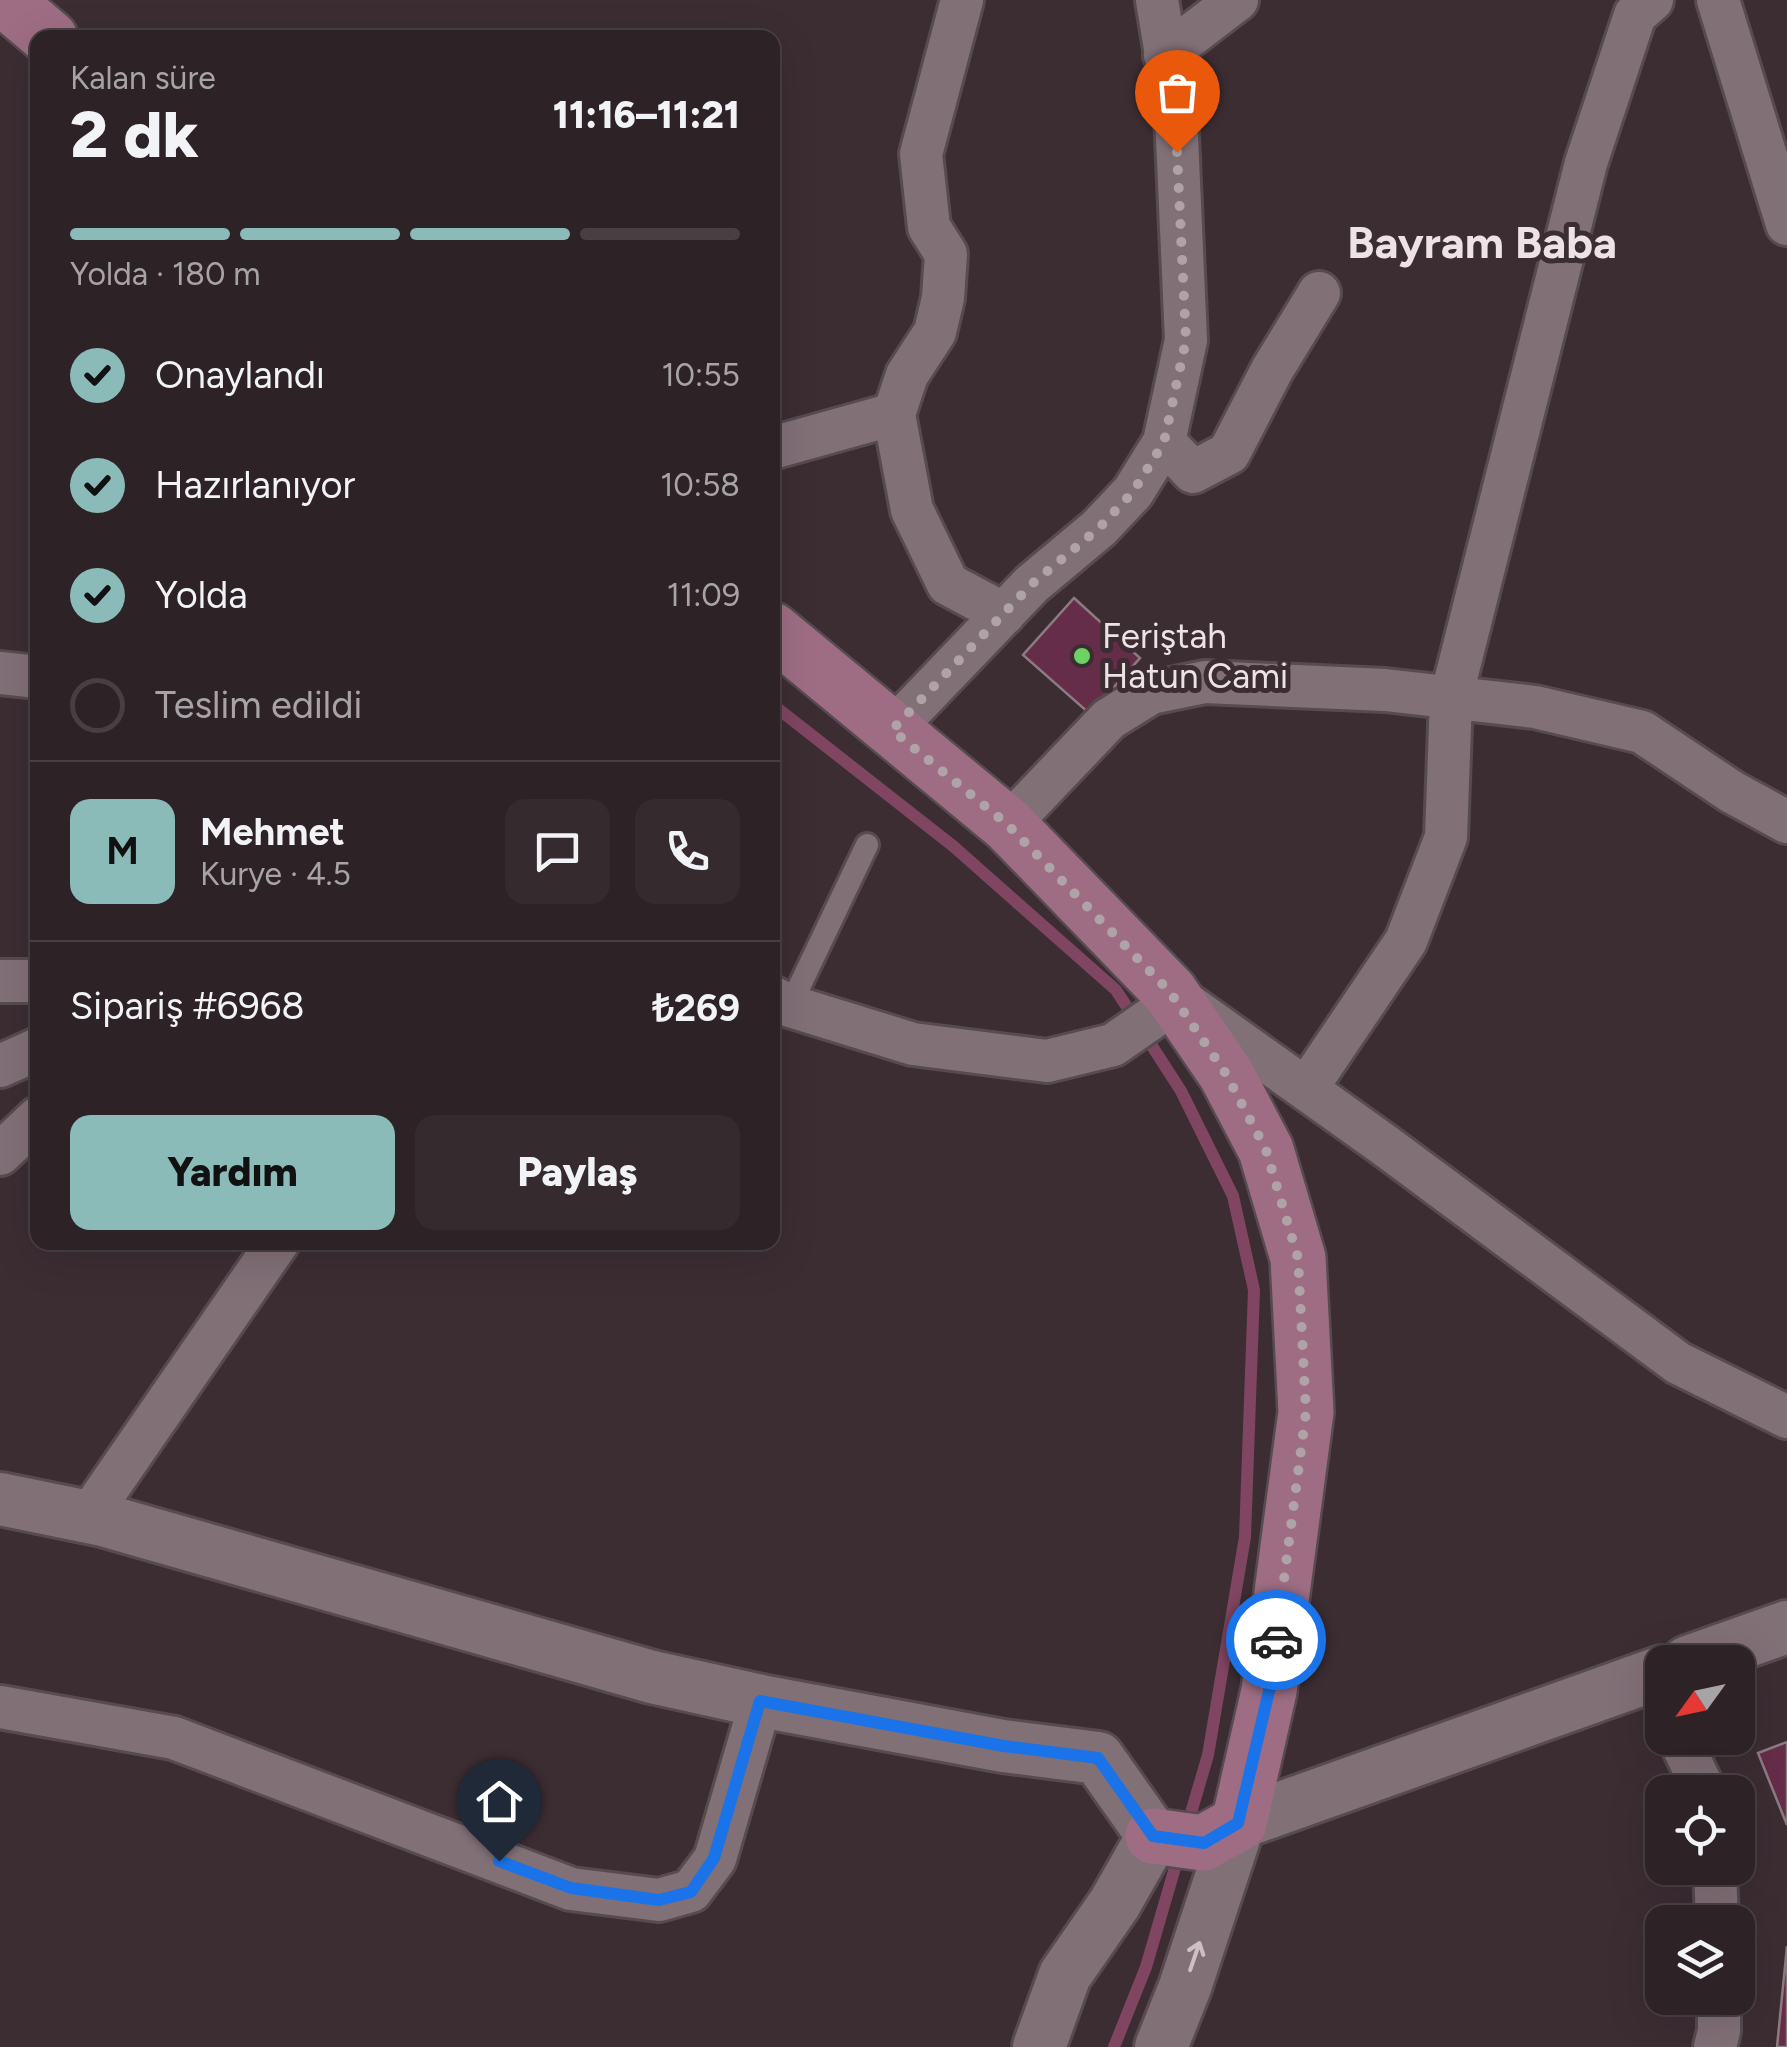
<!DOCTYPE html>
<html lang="tr">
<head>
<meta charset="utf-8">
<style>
	:root { --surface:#2d2226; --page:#352a2e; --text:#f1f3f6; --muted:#a7a4a7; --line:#483f43; --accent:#8bbbb9 }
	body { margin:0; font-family:Figtree,sans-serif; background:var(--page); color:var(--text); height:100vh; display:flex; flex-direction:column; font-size:38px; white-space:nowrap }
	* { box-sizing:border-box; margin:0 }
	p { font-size:32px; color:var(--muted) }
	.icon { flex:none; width:55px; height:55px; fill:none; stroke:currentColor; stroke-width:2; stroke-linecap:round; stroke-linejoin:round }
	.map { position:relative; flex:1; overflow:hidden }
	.sheet { position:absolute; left:30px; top:30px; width:750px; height:1220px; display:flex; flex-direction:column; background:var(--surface); border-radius:20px; box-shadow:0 10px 40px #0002,0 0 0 2px var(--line) }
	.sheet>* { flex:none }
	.needle { width:65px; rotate:237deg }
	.buttons { position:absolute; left:1645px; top:1645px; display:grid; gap:20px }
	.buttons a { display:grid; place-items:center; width:110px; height:110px; border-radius:20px; background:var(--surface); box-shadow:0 10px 40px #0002,0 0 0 2px var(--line); font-size:50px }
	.pin { position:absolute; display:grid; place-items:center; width:85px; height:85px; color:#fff; margin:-102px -42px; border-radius:50% 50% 50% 0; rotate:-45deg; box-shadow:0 0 10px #0007 }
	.pin .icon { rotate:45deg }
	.courier { position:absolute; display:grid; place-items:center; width:100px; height:100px; margin:-50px; border:8px solid #1a73e8; border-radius:50%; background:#fff; color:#222; box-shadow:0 2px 12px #0007 }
	.summary em { font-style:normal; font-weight:800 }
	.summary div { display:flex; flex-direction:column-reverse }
	.summary { display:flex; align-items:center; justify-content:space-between; height:170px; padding:0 40px }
	h1 { font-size:65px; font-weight:800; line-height:75px }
	.bar { display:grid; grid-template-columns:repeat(4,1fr); gap:15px 10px; align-content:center; height:120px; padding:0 40px }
	.bar i { height:12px; border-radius:8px; background:var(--line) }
	.bar .on { background:var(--accent) }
	.bar p { grid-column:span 4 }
	.line { display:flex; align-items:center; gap:25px; padding:0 40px; border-top:2px solid var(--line) }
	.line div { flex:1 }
	.round { display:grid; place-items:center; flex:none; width:105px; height:105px; border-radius:20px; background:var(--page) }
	ol { padding:0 40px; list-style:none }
	li { display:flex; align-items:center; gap:30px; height:110px }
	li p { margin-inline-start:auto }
	li .icon { padding:10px; border-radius:50%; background:var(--accent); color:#111; stroke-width:4 }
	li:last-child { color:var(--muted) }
	li i { width:55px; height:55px; border:5px solid var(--line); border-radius:50% }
	.cta { display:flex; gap:20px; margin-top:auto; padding:20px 40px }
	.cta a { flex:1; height:115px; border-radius:20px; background:var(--accent); color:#111; font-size:40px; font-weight:800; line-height:115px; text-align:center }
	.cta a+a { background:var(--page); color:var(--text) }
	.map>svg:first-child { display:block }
</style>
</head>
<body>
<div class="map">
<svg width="1787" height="2047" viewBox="0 0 1787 2047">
	<rect width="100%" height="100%" fill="#3c2d33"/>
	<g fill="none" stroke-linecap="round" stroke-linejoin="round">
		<path stroke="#804561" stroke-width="12" d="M772 704 953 846 1116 990 1181 1091 1233 1196 1254 1290 1245 1537 1208 1755 1186 1830
			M1114 2047 1146 1967 1179 1854"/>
	</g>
	<path fill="#652d48" stroke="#8d7b82" stroke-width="2.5" d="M1074 598 1140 658 1090 714 1023 655Z
		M1787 1742V1825L1758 1753Z
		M1787 1946V2047H1777Z"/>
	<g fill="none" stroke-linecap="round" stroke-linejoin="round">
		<g stroke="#574b50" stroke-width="28">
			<path id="service" d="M790 1006 867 845"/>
		</g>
		<g stroke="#574b50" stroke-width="48">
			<path id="minor" d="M962 0 921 154 929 227 946 254 943 298 935 332 907 375 894 414 912 510 948 584 1004 614
				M1718 0 1787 224
				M1165 55 1237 0
				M1164 442 1193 472 1229 453 1272 370 1319 293
				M772 448 894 414
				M0 673 38 677
				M892 730 1032 584 1099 528 1133 492 1164 442 1186 340 1176 115 1157 0
				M1008 825 1109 719 1151 693 1205 682 1385 690 1535 707 1642 732 1732 792 1787 822
				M0 981H38
				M772 997 790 1006 913 1044 1047 1061 1113 1045 1159 1013 1170 992 1383 1144 1678 1363 1787 1417
				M0 1066 38 1049
				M1306 1089 1406 941 1446 837 1451 698 1586 163 1635 15 1652 0
				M0 1154 38 1118
				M88 1517 278 1242
				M0 1707 174 1738 571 1889 659 1900 691 1891 715 1859 761 1701
				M1679 1738 1705 1792
				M1715 1868 1717 1922
				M1715 2047 1719 2031V1998"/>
		</g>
		<g stroke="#574b50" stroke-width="58">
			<path id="tertiary" d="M0 1499 103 1520 652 1677 761 1701 1003 1746 1098 1758 1153 1836 1115 1903 1065 1975 1039 2047
				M1688 1662 1787 1627
				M1161 2047 1185 1987 1239 1823 1662 1672"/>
		</g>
		<g stroke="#574b50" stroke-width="60">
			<path id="secondary" d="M5 0 50 38
				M772 630 1008 825 1170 992 1226 1074 1266 1150 1298 1258 1306 1412 1269 1691 1239 1823 1203 1843 1153 1836"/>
		</g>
		<use href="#service" stroke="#827077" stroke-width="22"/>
		<use href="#minor" stroke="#827077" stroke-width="42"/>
		<use href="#tertiary" stroke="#827077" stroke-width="52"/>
		<use href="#secondary" stroke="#9e6d84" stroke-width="55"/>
	</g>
	<defs><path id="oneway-shaft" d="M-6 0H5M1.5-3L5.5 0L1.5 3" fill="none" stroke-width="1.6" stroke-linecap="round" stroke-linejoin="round" transform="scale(2.5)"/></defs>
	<use stroke="#cdc0c5" href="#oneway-shaft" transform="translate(1195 1956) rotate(-71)"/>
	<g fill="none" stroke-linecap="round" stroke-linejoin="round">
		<path stroke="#afa3a8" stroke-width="10" stroke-dasharray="0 18" d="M1177 152 1186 340 1164 442 1133 492 1099 528 1032 584 892 730 1008 825 1170 992 1226 1074 1266 1150 1298 1258 1306 1412 1276 1640"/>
		<path stroke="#1a73e8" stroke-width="12" d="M499 1861 571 1888 659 1900 691 1892 714 1858 760 1701 1004 1746 1098 1758 1153 1836 1204 1843 1238 1823 1269 1691 1276 1640"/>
	</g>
	<circle fill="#6cd362" stroke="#3c2d33" stroke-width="4" cx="1082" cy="656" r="10"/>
	<g text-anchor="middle" stroke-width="10" stroke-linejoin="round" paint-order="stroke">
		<g font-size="35" fill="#ede3e7" stroke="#3c2d33" text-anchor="start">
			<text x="1102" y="648">Feriştah<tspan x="1102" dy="40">Hatun Cami</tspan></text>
		</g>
		<g font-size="45" font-weight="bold" fill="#ede3e7" stroke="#3c2d33">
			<text x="1482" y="258">Bayram Baba</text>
		</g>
	</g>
</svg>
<div class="buttons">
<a><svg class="needle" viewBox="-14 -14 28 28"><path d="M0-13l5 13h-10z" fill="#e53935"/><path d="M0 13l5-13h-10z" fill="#a7a4a7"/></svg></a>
<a><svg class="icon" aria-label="locate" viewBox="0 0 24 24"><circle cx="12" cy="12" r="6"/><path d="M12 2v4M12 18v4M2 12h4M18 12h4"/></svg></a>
<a><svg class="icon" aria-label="layers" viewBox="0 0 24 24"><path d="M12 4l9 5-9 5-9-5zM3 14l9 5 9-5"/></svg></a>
</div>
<div class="pin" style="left:1177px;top:152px;background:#ea580c"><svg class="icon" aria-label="bag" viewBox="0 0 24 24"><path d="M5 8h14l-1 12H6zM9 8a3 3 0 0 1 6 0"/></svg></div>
<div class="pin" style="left:499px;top:1861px;background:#1f2937"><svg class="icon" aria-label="home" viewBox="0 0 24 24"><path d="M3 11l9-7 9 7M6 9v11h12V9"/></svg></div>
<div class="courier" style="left:1276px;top:1640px"><svg class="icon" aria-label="car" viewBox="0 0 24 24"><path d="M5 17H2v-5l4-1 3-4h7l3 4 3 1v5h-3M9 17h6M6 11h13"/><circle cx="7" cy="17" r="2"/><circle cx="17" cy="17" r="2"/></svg></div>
<section class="sheet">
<div class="summary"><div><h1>2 dk</h1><p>Kalan süre</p></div><em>11:16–11:21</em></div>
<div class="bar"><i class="on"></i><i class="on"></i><i class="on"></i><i></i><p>Yolda · 180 m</p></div>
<ol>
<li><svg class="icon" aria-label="check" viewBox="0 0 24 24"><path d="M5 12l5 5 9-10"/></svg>Onaylandı<p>10:55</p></li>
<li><svg class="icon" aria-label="check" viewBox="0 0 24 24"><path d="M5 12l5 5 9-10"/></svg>Hazırlanıyor<p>10:58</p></li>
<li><svg class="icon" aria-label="check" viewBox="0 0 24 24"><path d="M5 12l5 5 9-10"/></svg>Yolda<p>11:09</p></li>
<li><i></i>Teslim edildi</li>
</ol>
<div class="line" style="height:180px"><b class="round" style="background:var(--accent);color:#111">M</b><div><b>Mehmet</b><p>Kurye · 4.5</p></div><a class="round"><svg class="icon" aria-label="chat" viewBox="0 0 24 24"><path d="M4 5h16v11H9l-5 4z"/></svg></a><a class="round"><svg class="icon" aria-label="phone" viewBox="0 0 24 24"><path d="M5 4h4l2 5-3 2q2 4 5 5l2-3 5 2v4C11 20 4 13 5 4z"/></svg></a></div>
<div class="line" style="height:130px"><div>Sipariş #6968</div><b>₺269</b></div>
<div class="cta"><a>Yardım</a><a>Paylaş</a></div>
</section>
</div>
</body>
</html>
